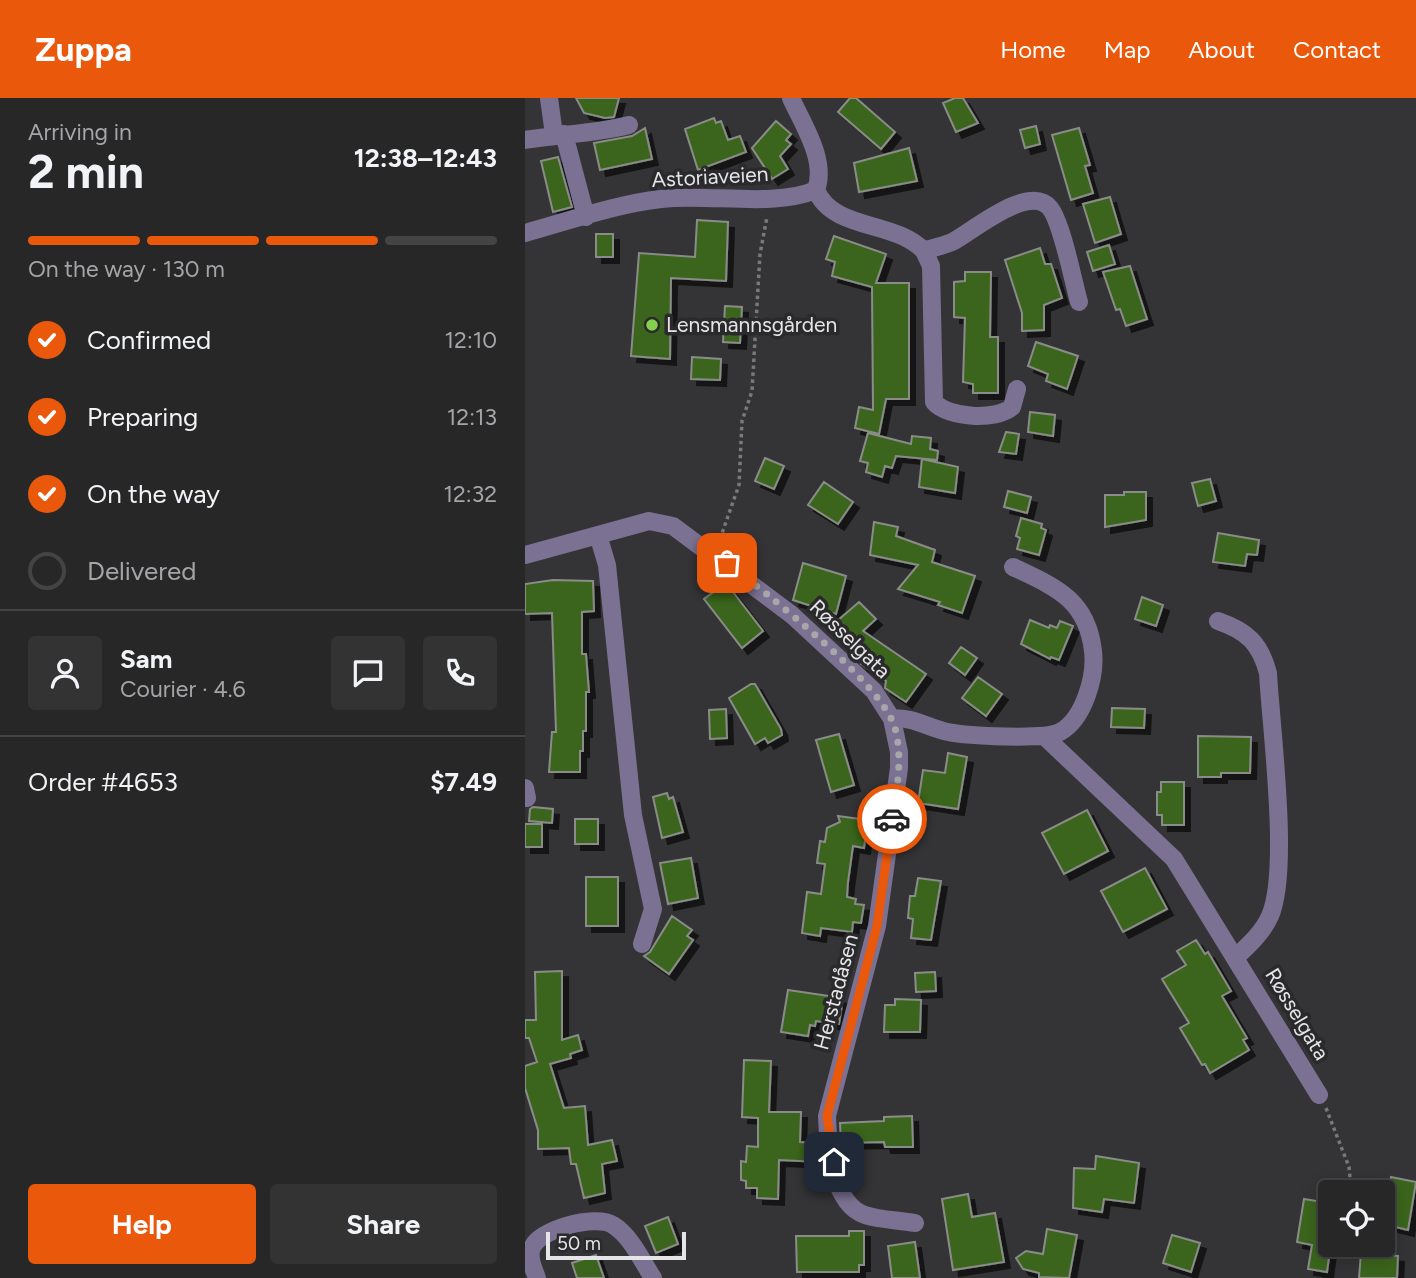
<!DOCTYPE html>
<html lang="en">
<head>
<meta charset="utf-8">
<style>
	:root { --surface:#272728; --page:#333334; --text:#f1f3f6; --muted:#a4a5a8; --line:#434445; --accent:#ea580c }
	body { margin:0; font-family:Figtree,sans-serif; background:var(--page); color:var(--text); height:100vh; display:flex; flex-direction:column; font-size:26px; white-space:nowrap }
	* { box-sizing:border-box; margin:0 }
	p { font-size:23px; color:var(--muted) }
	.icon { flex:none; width:38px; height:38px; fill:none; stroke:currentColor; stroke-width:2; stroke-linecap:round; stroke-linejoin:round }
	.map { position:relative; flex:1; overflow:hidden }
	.details { display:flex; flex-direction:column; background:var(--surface); width:525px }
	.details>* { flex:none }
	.buttons { position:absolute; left:793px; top:1082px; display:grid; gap:14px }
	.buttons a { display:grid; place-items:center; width:77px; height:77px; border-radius:7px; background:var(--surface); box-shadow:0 4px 18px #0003,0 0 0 2px var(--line); font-size:35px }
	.scale { position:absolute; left:21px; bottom:18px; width:140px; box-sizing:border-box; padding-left:7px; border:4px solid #e5e5e7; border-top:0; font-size:19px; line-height:24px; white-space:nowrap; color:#e5e5e7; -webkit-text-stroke:5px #2a2a2c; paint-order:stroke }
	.pin { position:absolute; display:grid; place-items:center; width:60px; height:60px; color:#fff; margin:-30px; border-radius:14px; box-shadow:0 4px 10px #0006 }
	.courier { position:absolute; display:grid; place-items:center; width:70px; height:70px; margin:-35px; border:5px solid #ea580c; border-radius:50%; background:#fff; color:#222; box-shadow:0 2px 9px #0007 }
	.head em { font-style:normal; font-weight:700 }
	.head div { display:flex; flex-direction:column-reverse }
	.head { display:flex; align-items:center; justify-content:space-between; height:119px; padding:0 28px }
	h1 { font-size:46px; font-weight:700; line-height:52px }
	.bar { display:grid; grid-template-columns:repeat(4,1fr); gap:10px 7px; align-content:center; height:84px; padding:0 28px }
	.bar i { height:9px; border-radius:5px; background:var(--line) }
	.bar .on { background:var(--accent) }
	.bar p { grid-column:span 4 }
	.line { display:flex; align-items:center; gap:18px; padding:0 28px; border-top:2px solid var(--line) }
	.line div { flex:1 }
	.round { display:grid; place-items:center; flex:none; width:74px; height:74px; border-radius:7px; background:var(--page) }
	ol { padding:0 28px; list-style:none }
	li { display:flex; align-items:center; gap:21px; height:77px }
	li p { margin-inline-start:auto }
	li .icon { padding:7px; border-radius:50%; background:var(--accent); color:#fff; stroke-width:4 }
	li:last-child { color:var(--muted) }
	li i { width:38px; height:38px; border:4px solid var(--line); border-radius:50% }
	.cta { display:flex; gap:14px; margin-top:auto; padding:14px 28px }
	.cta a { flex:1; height:80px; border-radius:7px; background:var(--accent); color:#fff; font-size:28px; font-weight:700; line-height:80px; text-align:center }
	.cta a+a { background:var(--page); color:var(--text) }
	header { display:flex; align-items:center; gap:42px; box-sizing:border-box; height:98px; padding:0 35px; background:var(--accent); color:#fff }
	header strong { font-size:33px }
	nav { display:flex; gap:38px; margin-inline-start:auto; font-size:24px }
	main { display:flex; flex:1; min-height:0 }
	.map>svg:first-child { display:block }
</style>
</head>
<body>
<header>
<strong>Zuppa</strong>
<nav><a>Home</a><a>Map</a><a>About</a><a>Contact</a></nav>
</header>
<main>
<section class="details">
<div class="head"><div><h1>2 min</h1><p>Arriving in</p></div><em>12:38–12:43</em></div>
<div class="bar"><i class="on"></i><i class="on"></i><i class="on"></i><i></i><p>On the way · 130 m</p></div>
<ol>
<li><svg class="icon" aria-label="check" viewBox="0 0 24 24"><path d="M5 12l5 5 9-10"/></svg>Confirmed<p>12:10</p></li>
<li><svg class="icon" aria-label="check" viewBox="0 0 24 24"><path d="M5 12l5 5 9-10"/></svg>Preparing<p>12:13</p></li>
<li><svg class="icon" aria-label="check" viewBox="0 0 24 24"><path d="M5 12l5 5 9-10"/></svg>On the way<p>12:32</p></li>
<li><i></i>Delivered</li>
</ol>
<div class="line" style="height:126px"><a class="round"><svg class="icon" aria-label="person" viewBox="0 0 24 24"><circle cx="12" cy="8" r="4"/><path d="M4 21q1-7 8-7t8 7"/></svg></a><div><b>Sam</b><p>Courier · 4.6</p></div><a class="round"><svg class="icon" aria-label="chat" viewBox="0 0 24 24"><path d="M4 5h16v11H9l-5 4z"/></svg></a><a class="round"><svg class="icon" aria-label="phone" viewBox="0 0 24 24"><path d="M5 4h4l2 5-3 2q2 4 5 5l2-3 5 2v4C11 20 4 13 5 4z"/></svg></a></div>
<div class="line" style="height:91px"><div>Order #4653</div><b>$7.49</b></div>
<div class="cta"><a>Help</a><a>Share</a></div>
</section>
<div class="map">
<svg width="891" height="1180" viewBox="0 0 891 1180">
	<defs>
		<filter id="shadow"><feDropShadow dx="6" dy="6" stdDeviation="0" flood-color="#0009"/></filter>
	</defs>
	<rect width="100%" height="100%" fill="#343436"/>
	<path fill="#3b651a" stroke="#8a8c89" stroke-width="2" filter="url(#shadow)" d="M51 0H94L89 19 80 20 59 15Z
		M325 0H331L370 34 356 51 313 14Z
		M430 0H438L453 25 431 34 418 5Z
		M189 20 191 25 196 23 203 42 215 38 221 54 173 72 160 31Z
		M251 23 266 36 261 42 266 46 255 58 263 71 247 81 227 50Z
		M511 28 515 46 500 50 495 32Z
		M120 30 127 61 75 72 69 45 107 38Z
		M554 30 565 67 560 68 568 95 546 102 527 37Z
		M384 50 392 83 334 94 329 65Z
		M33 59 47 109 28 114 16 63Z
		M585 99 596 136 570 145 558 106Z
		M172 122 203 124 201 183 146 180 145 261 106 258 114 155 170 159Z
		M71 136H88V159H71Z
		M309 138 361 156 351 185H384V301H361L354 336 330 330 334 309 348 312 347 189 307 178 310 164 301 161Z
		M584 147 590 166 568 173 562 154Z
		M515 150 520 166H526L537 200 519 207V232L497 233V215L480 162Z
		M605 168 622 221 601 228 595 211 591 212 578 174Z
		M440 174H466L465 239H473V295H448V286L438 284 440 220 429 219V184L440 183Z
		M200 208 217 209 215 245 198 244Z
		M511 244 553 258 542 291 521 283 523 276 503 268Z
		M167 259 196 261 195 282 166 281Z
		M505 314 530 317 528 338 503 334Z
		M481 334 494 336 491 356 474 354Z
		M343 335 386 346 387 338 406 340 405 351 413 353 412 362 371 358 367 370 360 368 357 379 341 374 343 365 335 363Z
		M240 360 259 368 249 391 230 383Z
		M397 361 433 369 430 395 394 389Z
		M685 381 691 403 673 408 667 385Z
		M299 384 328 404 313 426 283 407Z
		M483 393 506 399 502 415 479 409Z
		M599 394H621V422L580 429V397H599Z
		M496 420 517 426 516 430 521 432 514 457 492 451 495 440 491 438Z
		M349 424 373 429 371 438 410 452 407 464 450 478 437 515 413 507 415 504 373 491 393 467 345 457Z
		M693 435 734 442 732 457 722 456 720 468 688 464Z
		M278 465 321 478 311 516 268 502Z
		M28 482 68 483 69 513 57 514V556H61L64 594H61V633H58V653H55V674H24L27 634H31L27 515 0 516V486Z
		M201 485 238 533 217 550 179 501Z
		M617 499 638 507 631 528 610 521Z
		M334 504 351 521 338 533 401 576 381 604 360 590 361 583 336 566 343 556 312 523Z
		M505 522 524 530 525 527 532 530 535 523 548 528 534 562 526 559 525 561 496 546Z
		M436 549 452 560 440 577 424 565Z
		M453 579 477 596 461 618 437 600Z
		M226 586H230L256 631 257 637 243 645 240 640 230 646 204 600Z
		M587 610 620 611 619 630 586 629Z
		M201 611 202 640 185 641 184 612Z
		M314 636 329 687 306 694 291 642Z
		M673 638 726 639 725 675H696V679H673Z
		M423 655 442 659 433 711 393 705 398 672 420 675Z
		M636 684H659V727H637V717H632V694H636Z
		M142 695 144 701 148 699 158 734 137 740 128 699Z
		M8 709 28 711 27 725 4 723 5 711Z
		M562 712 583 753 539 776 517 735Z
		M313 718 343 722 339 750 328 748 323 784 322 799 331 801 330 806 339 807 336 825 328 824 327 834 296 830 295 838 277 835 282 794 296 796 300 766 292 765 295 743 300 744 302 730 315 724Z
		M50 721H73V746H50Z
		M0 726H17V749H0Z
		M166 760 173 800 143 806 135 765Z
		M620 770 642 811 598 834 576 793Z
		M61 779H93V828H61Z
		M393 780 416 783 406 842 386 840 388 821 383 820 385 798H390Z
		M147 818 167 832 162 838 168 842 144 876 119 858 125 854Z
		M671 842 680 856 683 854 706 893 697 898 722 940 718 942 724 952 685 975 680 966 677 967 655 930 664 925 637 881 661 867 652 853Z
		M37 873V942L53 937 57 952 45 956 46 960 25 966 39 1010 60 1008 63 1047 87 1042 92 1063 77 1066 80 1095 59 1100 51 1066H46L44 1050 13 1051V1032L0 990V968L12 964 4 940H0V922H11L10 874Z
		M410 874 411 893 391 894 390 875Z
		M263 892 318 900 314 926 291 923 290 928 285 927 283 938 256 934Z
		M370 901 396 902 395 934H359L360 907H370Z
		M219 962 246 963 244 1014H276L275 1044 292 1045 295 1064 254 1062 253 1101 232 1100V1090H221V1083L216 1082V1063L221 1064 222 1048 233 1049V1020L217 1019Z
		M387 1018 388 1049H360L359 1044 316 1045 315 1025 359 1023V1019Z
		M571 1058 614 1065 609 1105 579 1101 577 1114 548 1110 549 1070 570 1071Z
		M866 1079 891 1084 883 1132 858 1126Z
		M443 1096 447 1119 470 1115 479 1164 428 1172 417 1101Z
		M779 1101 804 1105 801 1147 805 1152 802 1174 783 1171 787 1147 772 1144Z
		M143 1119 153 1146 131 1155 120 1128Z
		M522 1131 552 1137 544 1180 514 1179V1175L498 1171 491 1160 501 1153 518 1156Z
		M324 1133H339V1167H334V1174H272L271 1138H324Z
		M647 1137 675 1145 666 1174 638 1165Z
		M390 1144 395 1180H367L363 1148Z
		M836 1155 873 1158 872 1180H834Z
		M71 1157 79 1180H52L47 1165Z"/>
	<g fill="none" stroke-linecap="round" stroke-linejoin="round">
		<path stroke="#79797b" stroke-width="3.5" stroke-dasharray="3.5 3.5" stroke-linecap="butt" d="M195 441 214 387 217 323 227 293 235 156 242 119
			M801 1010 824 1069 826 1091"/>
		<path stroke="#7b7192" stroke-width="18" d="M24 0 29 37
			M266 0C278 27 302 62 291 92
			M39 36 61 119
			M0 42C35 36 69 36 104 27
			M0 135C44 123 91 106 136 101 184 95 247 110 291 92 308 133 370 122 399 153 409 149 419 148 429 143 449 132 505 85 525 110 537 125 548 183 554 204
			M399 153 406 168 409 304C423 320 471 323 487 309L492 291
			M73 437 82 467 108 717 128 811 117 846
			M0 457 124 423 148 428 267 517 349 593 367 621C388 618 403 630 423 634 442 638 520 642 535 634 559 621 571 578 568 553 562 501 530 489 488 469
			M693 523C722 533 735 545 743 575 746 631 765 772 745 818 738 834 724 847 711 859
			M367 621 374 654V670L352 828 302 1018C303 1047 307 1106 340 1117 355 1122 374 1122 390 1125
			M519 638 649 761 794 997
			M0 690 2 700
			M12 1180C9 1171 4 1163 6 1153 10 1131 71 1116 88 1127 106 1138 117 1163 128 1180"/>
	</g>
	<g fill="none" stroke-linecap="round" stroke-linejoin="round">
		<path stroke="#a7a7a9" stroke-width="7" stroke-dasharray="0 12.6" d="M202 465C241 495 358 586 370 630 378 660 372 691 367 721"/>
		<path stroke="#ea580c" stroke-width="9" d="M309 1064 302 1018 352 828 367 721"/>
	</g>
	<circle fill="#84d04e" stroke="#2a2a2c" stroke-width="2.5" cx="127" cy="227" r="7"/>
	<g text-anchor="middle" stroke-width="7" stroke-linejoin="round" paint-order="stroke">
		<g font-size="21" fill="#e5e5e7" stroke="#2a2a2c">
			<text transform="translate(185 79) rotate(-3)" y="7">Astoriaveien</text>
			<text transform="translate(325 541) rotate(44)" y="7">Røsselgata</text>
			<text transform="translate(311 894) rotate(-75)" y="7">Herstadåsen</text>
			<text transform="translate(772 916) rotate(59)" y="7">Røsselgata</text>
		</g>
		<g font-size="21" fill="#e5e5e7" stroke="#2a2a2c" text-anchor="start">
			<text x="141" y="234">Lensmannsgården</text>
		</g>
	</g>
</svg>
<div class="buttons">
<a><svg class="icon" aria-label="locate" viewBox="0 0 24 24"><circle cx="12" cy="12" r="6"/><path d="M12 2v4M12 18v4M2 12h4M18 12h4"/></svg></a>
</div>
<div class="scale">50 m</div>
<div class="pin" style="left:202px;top:465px;background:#ea580c"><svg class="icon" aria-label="bag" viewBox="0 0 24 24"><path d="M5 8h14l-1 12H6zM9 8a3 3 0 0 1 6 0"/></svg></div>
<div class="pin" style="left:309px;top:1064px;background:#1f2937"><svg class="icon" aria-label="home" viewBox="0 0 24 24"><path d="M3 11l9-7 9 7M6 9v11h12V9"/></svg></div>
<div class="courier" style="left:367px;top:721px"><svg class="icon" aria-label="car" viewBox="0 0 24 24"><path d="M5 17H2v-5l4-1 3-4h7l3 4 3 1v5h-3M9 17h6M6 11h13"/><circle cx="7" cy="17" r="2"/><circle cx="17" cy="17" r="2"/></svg></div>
</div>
</main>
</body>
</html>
